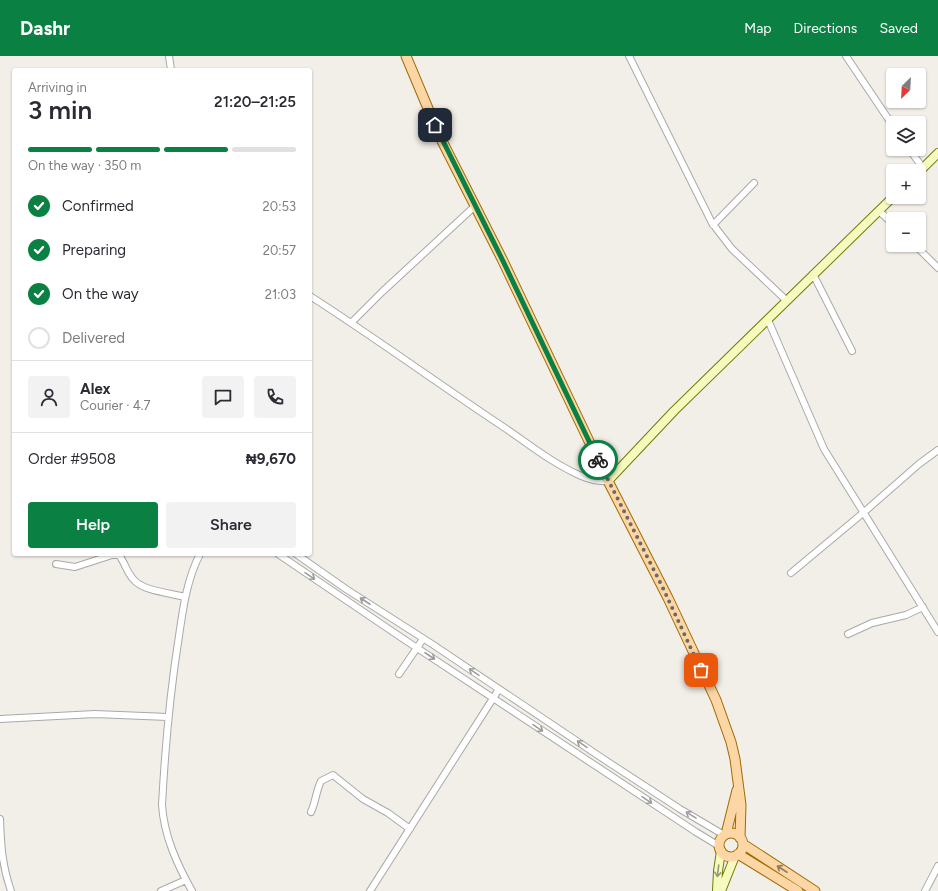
<!DOCTYPE html>
<html lang="en">
<head>
<meta charset="utf-8">
<style>
	:root { --surface:#fff; --page:#f2f2f3; --text:#2b2b33; --muted:#7c7c81; --line:#e1e1e2; --accent:#0b8043 }
	body { margin:0; font-family:Figtree,sans-serif; background:var(--page); color:var(--text); height:100vh; display:flex; flex-direction:column; font-size:15px; white-space:nowrap }
	* { box-sizing:border-box; margin:0 }
	p { font-size:13px; color:var(--muted) }
	.icon { flex:none; width:22px; height:22px; fill:none; stroke:currentColor; stroke-width:2; stroke-linecap:round; stroke-linejoin:round }
	.map { position:relative; flex:1; overflow:hidden }
	.details { position:absolute; left:12px; top:12px; width:300px; height:488px; display:flex; flex-direction:column; background:var(--surface); border-radius:4px; box-shadow:0 1px 3px #0004 }
	.details>* { flex:none }
	.needle { width:26px; rotate:204deg }
	.buttons { position:absolute; left:886px; top:12px; display:grid; gap:8px }
	.buttons a { display:grid; place-items:center; width:40px; height:40px; border-radius:4px; background:var(--surface); box-shadow:0 1px 3px #0004; font-size:20px }
	.pin { position:absolute; display:grid; place-items:center; width:34px; height:34px; color:#fff; margin:-17px; border-radius:8px; box-shadow:0 2px 6px #0006 }
	.courier { position:absolute; display:grid; place-items:center; width:40px; height:40px; margin:-20px; border:3px solid #0b8043; border-radius:50%; background:#fff; color:#222; box-shadow:0 1px 5px #0007 }
	.head em { font-style:normal; font-weight:600 }
	.head div { display:flex; flex-direction:column-reverse }
	.head { display:flex; align-items:center; justify-content:space-between; height:68px; padding:0 16px }
	h1 { font-size:26px; font-weight:600; line-height:30px }
	.bar { display:grid; grid-template-columns:repeat(4,1fr); gap:6px 4px; align-content:center; height:48px; padding:0 16px }
	.bar i { height:5px; border-radius:3px; background:var(--line) }
	.bar .selected { background:var(--accent) }
	.bar p { grid-column:span 4 }
	.line { display:flex; align-items:center; gap:10px; padding:0 16px; border-top:1px solid var(--line) }
	.line div { flex:1 }
	.round { display:grid; place-items:center; flex:none; width:42px; height:42px; border-radius:4px; background:var(--page) }
	ol { padding:0 16px; list-style:none }
	li { display:flex; align-items:center; gap:12px; height:44px }
	li p { margin-inline-start:auto }
	li .icon { padding:4px; border-radius:50%; background:var(--accent); color:#fff; stroke-width:4 }
	li:last-child { color:var(--muted) }
	li i { width:22px; height:22px; border:2px solid var(--line); border-radius:50% }
	.action { display:flex; gap:8px; margin-top:auto; padding:8px 16px }
	.action a { flex:1; height:46px; border-radius:4px; background:var(--accent); color:#fff; font-size:16px; font-weight:600; line-height:46px; text-align:center }
	.action a+a { background:var(--page); color:var(--text) }
	header { display:flex; align-items:center; gap:24px; box-sizing:border-box; height:56px; padding:0 20px; background:var(--accent); color:#fff }
	header strong { font-size:19px }
	nav { display:flex; gap:22px; margin-inline-start:auto; font-size:14px }
	.map>svg:first-child { display:block }
</style>
</head>
<body>
<header>
<strong>Dashr</strong>
<nav><a>Map</a><a>Directions</a><a>Saved</a></nav>
</header>
<div class="map">
<svg width="938" height="835" viewBox="0 0 938 835">
	<rect width="100%" height="100%" fill="#f2efe9"/>
	<g fill="none" stroke-linecap="round" stroke-linejoin="round">
		<g stroke="#a9a9a9" stroke-width="8">
			<path id="street" d="M169 0 171 14
				M629 0 712 167 732 193 786 244
				M846 0 893 70
				M909 93 923 112
				M879 155 893 168
				M713 169 754 127
				M915 189 938 212
				M813 218 852 295
				M310 240C374 281 436 326 499 368 525 385 550 406 579 419 588 423 597 426 608 425
				M768 264 824 393 938 576
				M352 266 382 236 475 150
				M278 498 402 582 696 776 719 790
				M296 498 346 533 432 588 605 704 680 753 724 779
				M56 508 75 511 112 499H119C125 507 127 517 134 524 143 535 171 537 185 541
				M791 517 863 457 919 408 938 394
				M848 578 872 567 906 559 923 551
				M399 618 423 583
				M0 663 95 658 168 661
				M311 756C316 745 316 735 321 725L333 719 363 743 388 757 410 773
				M0 763C1 790 2 809 11 835
				M161 835 186 824
				M192 835C177 808 164 780 162 749 165 693 170 636 179 580 183 552 187 523 200 498
				M370 835 499 633
				M925 835 938 810"/>
		</g>
		<g stroke="#707d05" stroke-width="10">
			<path id="secondary" d="M919 116 938 97
				M608 425 674 355 893 141
				M717 835 718 815 721 795
				M721 835 735 800"/>
		</g>
		<g stroke="#a06b00" stroke-width="11">
			<path id="primary" d="M406 0 440 81 502 203 608 425 668 542 716 644 731 686 735 703 741 749 740 782
				M719 789a12 12 0 1 1 24 0a12 12 0 1 1-24 0Z
				M726 778 737 734
				M743 788 815 835
				M738 798 798 835"/>
		</g>
		<use href="#street" stroke="#fff" stroke-width="6"/>
		<use href="#secondary" stroke="#f7fabf" stroke-width="8"/>
		<use href="#primary" stroke="#fcd6a4" stroke-width="9"/>
	</g>
	<defs><path id="oneway-shaft" d="M-6 0H5M1.5-3L5.5 0L1.5 3" fill="none" stroke-width="1.6" stroke-linecap="round" stroke-linejoin="round"/></defs>
	<g stroke="#9c9c9c">
		<use href="#oneway-shaft" transform="translate(310 520) rotate(34)"/>
		<use href="#oneway-shaft" transform="translate(365 545) rotate(-147)"/>
		<use href="#oneway-shaft" transform="translate(430 600) rotate(33)"/>
		<use href="#oneway-shaft" transform="translate(474 616) rotate(-146)"/>
		<use href="#oneway-shaft" transform="translate(538 672) rotate(34)"/>
		<use href="#oneway-shaft" transform="translate(582 688) rotate(-146)"/>
		<use href="#oneway-shaft" transform="translate(647 744) rotate(34)"/>
		<use href="#oneway-shaft" transform="translate(691 759) rotate(-148)"/>
	</g>
	<use stroke="#8f7c63" href="#oneway-shaft" transform="translate(782 813) rotate(-147)"/>
	<use stroke="#979978" href="#oneway-shaft" transform="translate(718 815) rotate(97)"/>
	<g fill="none" stroke-linecap="round" stroke-linejoin="round">
		<path stroke="#6b6a68" stroke-width="4" stroke-dasharray="0 7.2" d="M598 404 662 530 701 614"/>
		<path stroke="#0b8043" stroke-width="5" d="M435 69 502 203 598 404"/>
	</g>
</svg>
<div class="buttons">
<a><svg class="needle" viewBox="-14 -14 28 28"><path d="M0-13l5 13h-10z" fill="#e53935"/><path d="M0 13l5-13h-10z" fill="#7c7c81"/></svg></a>
<a><svg class="icon" aria-label="layers" viewBox="0 0 24 24"><path d="M12 4l9 5-9 5-9-5zM3 14l9 5 9-5"/></svg></a>
<a>+</a>
<a>−</a>
</div>
<div class="pin" style="left:701px;top:614px;background:#ea580c"><svg class="icon" aria-label="bag" viewBox="0 0 24 24"><path d="M5 8h14l-1 12H6zM9 8a3 3 0 0 1 6 0"/></svg></div>
<div class="pin" style="left:435px;top:69px;background:#1f2937"><svg class="icon" aria-label="home" viewBox="0 0 24 24"><path d="M3 11l9-7 9 7M6 9v11h12V9"/></svg></div>
<div class="courier" style="left:598px;top:404px"><svg class="icon" aria-label="bike" viewBox="0 0 24 24"><circle cx="6" cy="16" r="4"/><circle cx="18" cy="16" r="4"/><path d="M6 16l4-8h5l3 8M10 8l3 8H6M13 5h3"/></svg></div>
<section class="details">
<div class="head"><div><h1>3 min</h1><p>Arriving in</p></div><em>21:20–21:25</em></div>
<div class="bar"><i class="selected"></i><i class="selected"></i><i class="selected"></i><i></i><p>On the way · 350 m</p></div>
<ol>
<li><svg class="icon" aria-label="check" viewBox="0 0 24 24"><path d="M5 12l5 5 9-10"/></svg>Confirmed<p>20:53</p></li>
<li><svg class="icon" aria-label="check" viewBox="0 0 24 24"><path d="M5 12l5 5 9-10"/></svg>Preparing<p>20:57</p></li>
<li><svg class="icon" aria-label="check" viewBox="0 0 24 24"><path d="M5 12l5 5 9-10"/></svg>On the way<p>21:03</p></li>
<li><i></i>Delivered</li>
</ol>
<div class="line" style="height:72px"><a class="round"><svg class="icon" aria-label="person" viewBox="0 0 24 24"><circle cx="12" cy="8" r="4"/><path d="M4 21q1-7 8-7t8 7"/></svg></a><div><b>Alex</b><p>Courier · 4.7</p></div><a class="round"><svg class="icon" aria-label="chat" viewBox="0 0 24 24"><path d="M4 5h16v11H9l-5 4z"/></svg></a><a class="round"><svg class="icon" aria-label="phone" viewBox="0 0 24 24"><path d="M5 4h4l2 5-3 2q2 4 5 5l2-3 5 2v4C11 20 4 13 5 4z"/></svg></a></div>
<div class="line" style="height:52px"><div>Order #9508</div><b>₦9,670</b></div>
<div class="action"><a>Help</a><a>Share</a></div>
</section>
</div>
</body>
</html>
